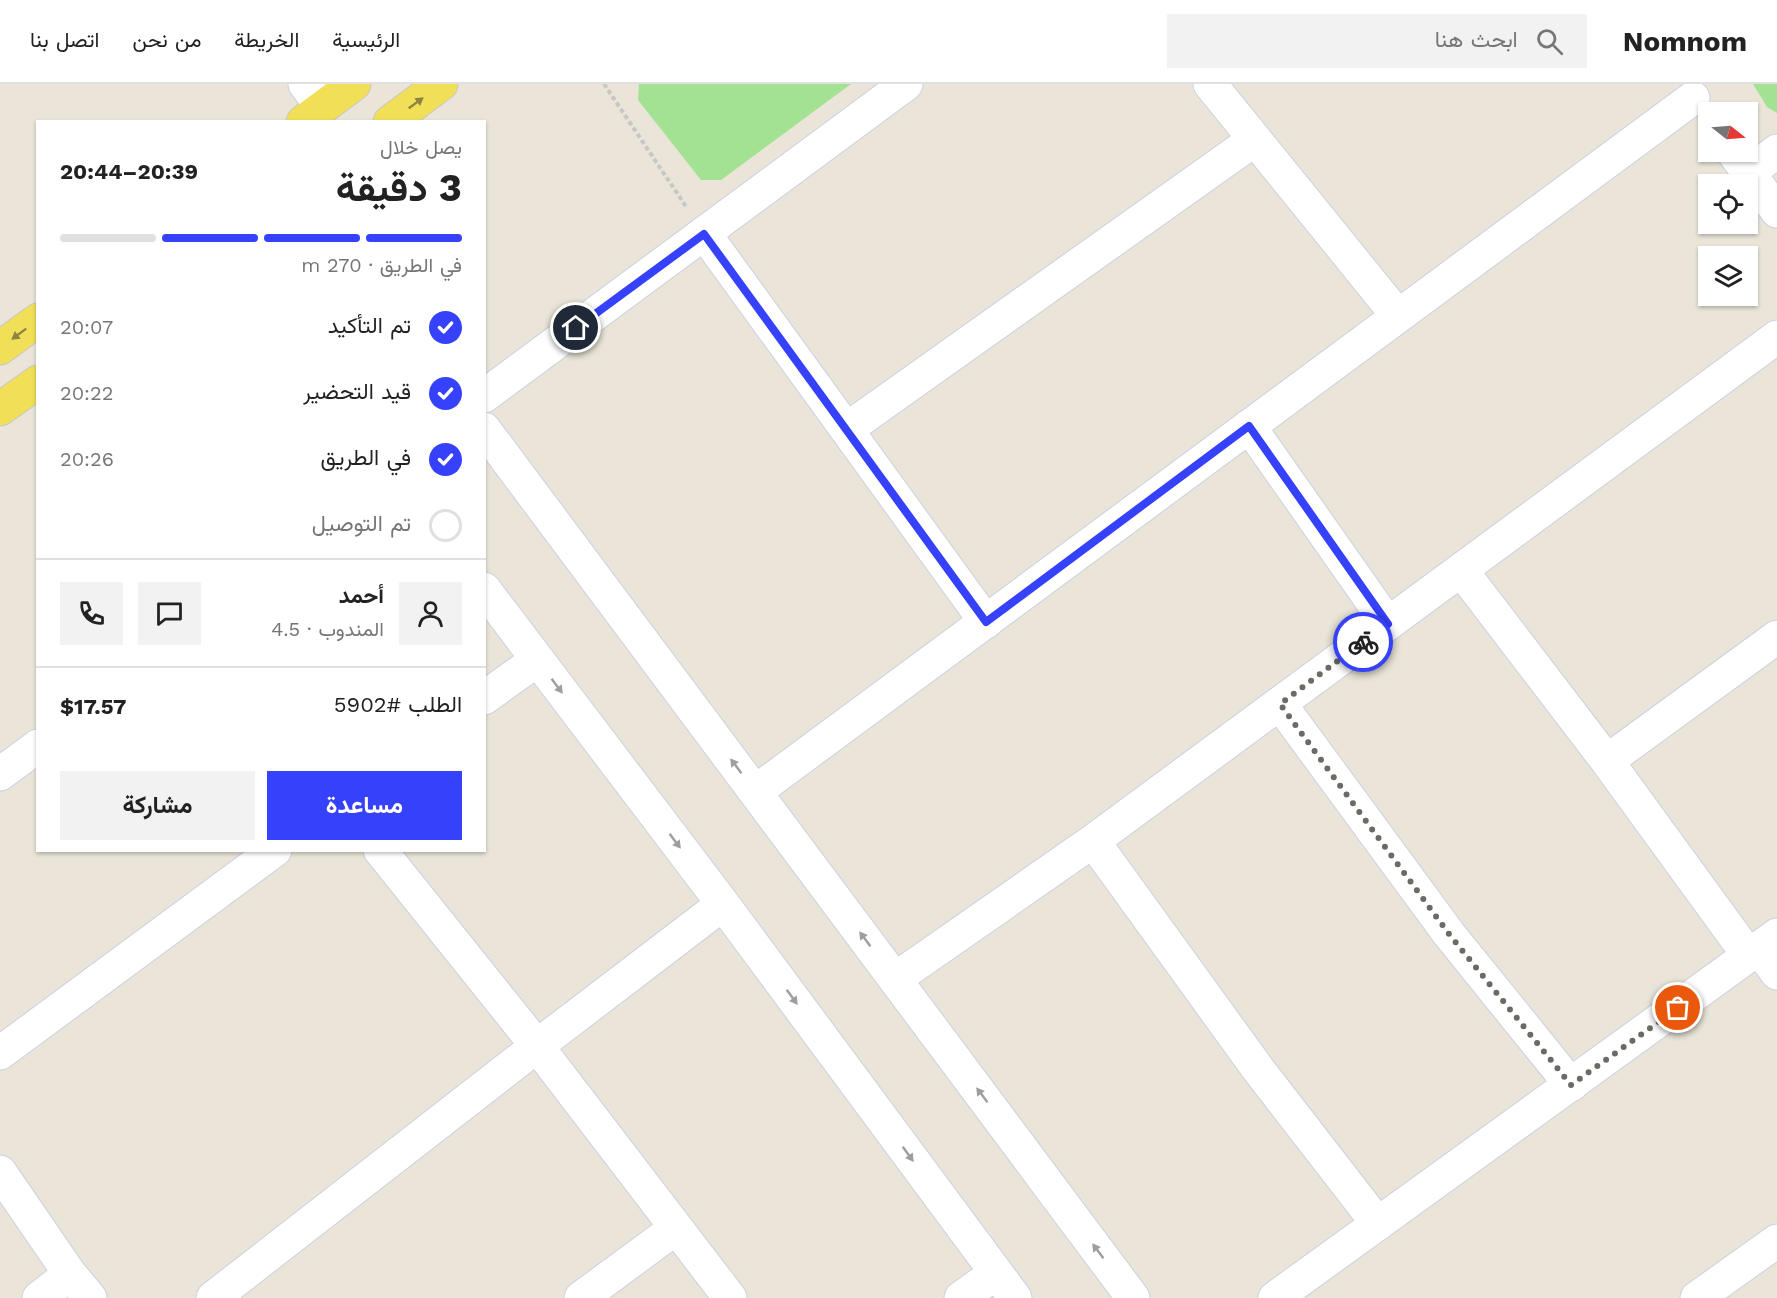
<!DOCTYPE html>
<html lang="ar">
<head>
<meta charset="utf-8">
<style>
	:root { --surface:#fff; --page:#f2f2f2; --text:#222; --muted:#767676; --line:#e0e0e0; --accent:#3541fa }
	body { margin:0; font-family:"Work Sans",Vazirmatn,sans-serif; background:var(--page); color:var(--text); direction:rtl; height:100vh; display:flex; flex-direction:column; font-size:22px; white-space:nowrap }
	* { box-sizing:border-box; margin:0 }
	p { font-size:20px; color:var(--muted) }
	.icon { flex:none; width:33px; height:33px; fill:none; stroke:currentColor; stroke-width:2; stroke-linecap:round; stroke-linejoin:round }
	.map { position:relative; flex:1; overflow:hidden; direction:ltr }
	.details { position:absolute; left:36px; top:36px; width:450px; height:732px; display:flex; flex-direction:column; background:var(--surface); border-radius:0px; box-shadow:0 2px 4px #0004; direction:rtl }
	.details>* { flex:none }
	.needle { width:39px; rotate:107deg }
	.buttons { position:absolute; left:1698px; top:18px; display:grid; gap:12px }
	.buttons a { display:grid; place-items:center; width:60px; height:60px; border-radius:0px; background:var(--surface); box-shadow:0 2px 4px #0004; font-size:30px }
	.pin { position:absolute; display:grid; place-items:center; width:51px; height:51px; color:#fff; margin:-26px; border:3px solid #fff; border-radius:50%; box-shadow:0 2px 6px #0007 }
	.courier { position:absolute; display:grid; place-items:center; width:60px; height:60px; margin:-30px; border:4px solid #3541fa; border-radius:50%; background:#fff; color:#222; box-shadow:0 2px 8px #0007 }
	.headline em { font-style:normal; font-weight:700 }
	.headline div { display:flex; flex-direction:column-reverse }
	.headline { display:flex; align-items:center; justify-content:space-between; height:102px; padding:0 24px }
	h1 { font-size:39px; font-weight:700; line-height:45px }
	.bar { display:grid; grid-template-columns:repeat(4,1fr); gap:9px 6px; align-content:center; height:72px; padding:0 24px }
	.bar i { height:8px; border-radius:4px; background:var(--line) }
	.bar .selected { background:var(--accent) }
	.bar p { grid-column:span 4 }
	.line { display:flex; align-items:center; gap:15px; padding:0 24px; border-top:2px solid var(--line) }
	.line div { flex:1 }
	.round { display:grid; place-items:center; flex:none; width:63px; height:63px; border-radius:0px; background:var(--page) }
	ol { padding:0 24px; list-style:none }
	li { display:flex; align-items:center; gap:18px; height:66px }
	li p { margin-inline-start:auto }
	li .icon { padding:6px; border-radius:50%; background:var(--accent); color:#fff; stroke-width:4 }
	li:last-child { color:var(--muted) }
	li i { width:33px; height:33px; border:3px solid var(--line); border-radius:50% }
	.primary-button { display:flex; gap:12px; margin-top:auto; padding:12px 24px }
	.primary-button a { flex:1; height:69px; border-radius:0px; background:var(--accent); color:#fff; font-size:24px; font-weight:700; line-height:69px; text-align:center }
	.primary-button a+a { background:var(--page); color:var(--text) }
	header { display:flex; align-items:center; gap:36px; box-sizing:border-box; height:84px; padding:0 30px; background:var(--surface); border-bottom:2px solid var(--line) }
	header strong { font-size:28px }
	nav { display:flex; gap:33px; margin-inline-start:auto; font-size:21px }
	.search { width:420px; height:54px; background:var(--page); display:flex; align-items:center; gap:15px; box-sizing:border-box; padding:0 21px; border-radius:0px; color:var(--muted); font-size:22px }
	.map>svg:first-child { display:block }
</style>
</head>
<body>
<header>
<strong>Nomnom</strong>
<div class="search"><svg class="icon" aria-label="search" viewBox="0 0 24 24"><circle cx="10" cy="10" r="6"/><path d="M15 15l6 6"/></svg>ابحث هنا</div>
<nav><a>الرئيسية</a><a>الخريطة</a><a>من نحن</a><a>اتصل بنا</a></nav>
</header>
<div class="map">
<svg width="1777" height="1214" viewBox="0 0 1777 1214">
	<rect width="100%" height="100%" fill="#eae5d8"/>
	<path fill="#a4e293" d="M639 0H851L721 96H701L638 16Z
		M1753 0H1777V29L1767 23Z"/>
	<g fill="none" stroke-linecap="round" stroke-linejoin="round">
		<g stroke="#cecfe1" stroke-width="35">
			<path id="minor" d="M305 0 322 23
				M1210 0 1398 232
				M1733 68 1777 127
				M1749 89 1777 67
				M704 149 986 538
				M484 312 906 0
				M1249 342 1388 540
				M484 345 1133 1214
				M847 345 1254 56
				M1461 486 1607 677 1749 872
				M484 505 723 820 1015 1214
				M484 614 537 576
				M1280 620 1449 850 1571 1001
				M1607 677 1777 553
				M0 690 38 662
				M755 708 1693 14
				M1093 757 1258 985 1378 1140
				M380 766 537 962 730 1214
				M1759 864 1777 889
				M895 895 1093 757 1777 253
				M0 969 275 766
				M0 1088 70 1190 90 1214
				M39 1214 70 1190
				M213 1214 537 962 723 820
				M581 1214 676 1144
				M961 1214 996 1189
				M1275 1214 1777 851
				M1697 1214 1777 1157"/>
		</g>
		<g stroke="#c7c7c7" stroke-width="35">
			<path id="major" d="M303 38 354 0
				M390 38 441 0
				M0 264 38 236
				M0 325 38 298"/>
		</g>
		<path stroke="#c7c7c7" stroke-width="4" stroke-dasharray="4.5 3" stroke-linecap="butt" d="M604 0 687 124"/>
		<use href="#minor" stroke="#fff" stroke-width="33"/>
		<use href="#major" stroke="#f1e057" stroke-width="33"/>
	</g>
	<defs><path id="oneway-solid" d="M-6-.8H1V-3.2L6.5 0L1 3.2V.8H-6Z" transform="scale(1.5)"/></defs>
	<g fill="#8c843f">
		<use href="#oneway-solid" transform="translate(416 19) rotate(-36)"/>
		<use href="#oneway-solid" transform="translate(19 250) rotate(143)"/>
	</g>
	<g fill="#9e9e9e">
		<use href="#oneway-solid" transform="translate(557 602) rotate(53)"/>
		<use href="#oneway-solid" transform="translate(736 682) rotate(-127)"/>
		<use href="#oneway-solid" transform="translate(675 757) rotate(53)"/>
		<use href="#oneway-solid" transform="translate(865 855) rotate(-127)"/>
		<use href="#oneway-solid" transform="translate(792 913) rotate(54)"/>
		<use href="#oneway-solid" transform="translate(982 1011) rotate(-127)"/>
		<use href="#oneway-solid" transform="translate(908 1070) rotate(54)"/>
		<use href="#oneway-solid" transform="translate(1098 1167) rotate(-127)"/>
	</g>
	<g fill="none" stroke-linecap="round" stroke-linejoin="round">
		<path stroke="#6b6a65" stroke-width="6" stroke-dasharray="0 10.8" d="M1363 558 1280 620 1449 850 1571 1001 1678 924"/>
		<path stroke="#3541fa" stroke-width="8" d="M576 244 704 150 986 538 1249 342 1388 540 1363 558"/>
	</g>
</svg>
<div class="buttons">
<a><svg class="needle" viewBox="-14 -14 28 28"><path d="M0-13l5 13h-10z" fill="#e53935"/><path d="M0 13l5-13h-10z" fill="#767676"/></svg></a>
<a><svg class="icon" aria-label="locate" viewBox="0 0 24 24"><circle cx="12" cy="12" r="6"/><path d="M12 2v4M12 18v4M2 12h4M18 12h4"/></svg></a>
<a><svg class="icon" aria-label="layers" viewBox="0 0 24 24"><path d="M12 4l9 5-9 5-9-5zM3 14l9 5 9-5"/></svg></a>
</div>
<div class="pin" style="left:1678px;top:924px;background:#ea580c"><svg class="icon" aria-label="bag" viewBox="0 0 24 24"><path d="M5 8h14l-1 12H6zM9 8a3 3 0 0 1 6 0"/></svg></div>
<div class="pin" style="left:576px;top:244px;background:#1f2937"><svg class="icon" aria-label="home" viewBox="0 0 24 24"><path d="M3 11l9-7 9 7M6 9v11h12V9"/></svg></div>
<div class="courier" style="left:1363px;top:558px"><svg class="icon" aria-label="bike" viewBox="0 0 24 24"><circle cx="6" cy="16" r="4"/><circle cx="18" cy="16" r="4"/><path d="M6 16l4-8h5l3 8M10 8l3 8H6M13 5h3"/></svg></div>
<section class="details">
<div class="headline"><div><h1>3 دقيقة</h1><p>يصل خلال</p></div><em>20:39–20:44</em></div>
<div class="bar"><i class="selected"></i><i class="selected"></i><i class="selected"></i><i></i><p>في الطريق · 270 m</p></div>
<ol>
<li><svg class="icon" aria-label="check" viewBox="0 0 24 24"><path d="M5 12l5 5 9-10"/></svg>تم التأكيد<p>20:07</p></li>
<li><svg class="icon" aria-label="check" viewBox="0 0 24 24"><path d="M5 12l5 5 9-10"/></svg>قيد التحضير<p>20:22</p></li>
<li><svg class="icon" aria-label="check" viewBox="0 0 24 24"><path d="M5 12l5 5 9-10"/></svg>في الطريق<p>20:26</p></li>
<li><i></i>تم التوصيل</li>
</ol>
<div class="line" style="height:108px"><a class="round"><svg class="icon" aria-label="person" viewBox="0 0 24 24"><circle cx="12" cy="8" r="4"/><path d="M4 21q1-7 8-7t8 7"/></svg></a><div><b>أحمد</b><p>المندوب · 4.5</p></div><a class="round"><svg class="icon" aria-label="chat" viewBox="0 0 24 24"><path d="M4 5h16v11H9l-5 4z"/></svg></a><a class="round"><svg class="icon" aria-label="phone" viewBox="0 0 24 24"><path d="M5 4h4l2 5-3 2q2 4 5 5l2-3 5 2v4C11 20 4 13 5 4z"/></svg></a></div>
<div class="line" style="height:78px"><div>الطلب #5902</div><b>$17.57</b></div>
<div class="primary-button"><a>مساعدة</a><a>مشاركة</a></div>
</section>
</div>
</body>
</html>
